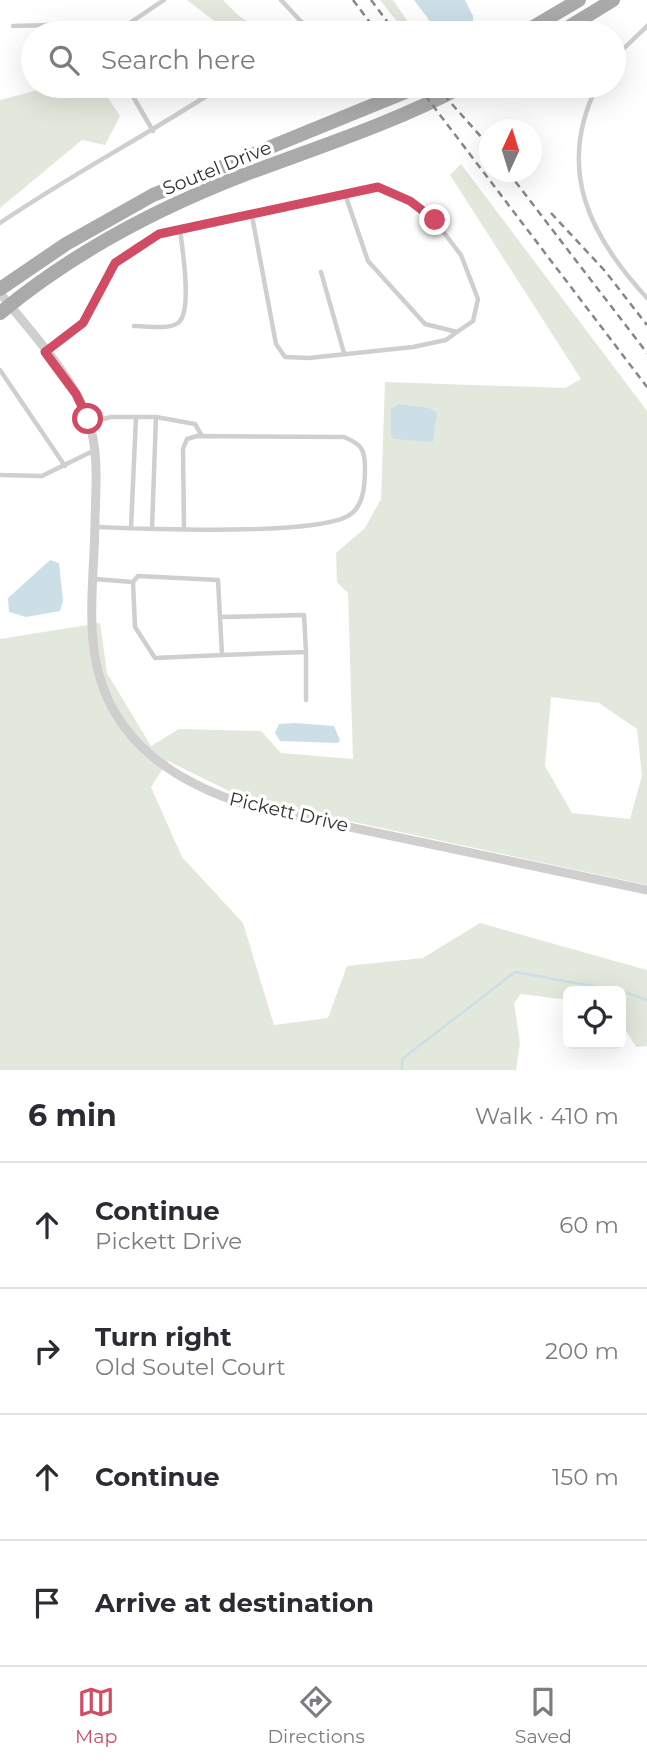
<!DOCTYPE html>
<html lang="en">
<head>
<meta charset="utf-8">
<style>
	body { margin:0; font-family:Montserrat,sans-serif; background:#f2f2f3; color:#2b2b33 }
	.controls { position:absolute; right:21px; bottom:21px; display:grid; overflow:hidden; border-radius:10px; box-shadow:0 7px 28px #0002 }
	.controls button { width:63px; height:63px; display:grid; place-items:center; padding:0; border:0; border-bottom:2px solid #e1e1e2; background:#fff; color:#2b2b33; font:35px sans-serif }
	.compass { position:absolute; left:479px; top:119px; width:63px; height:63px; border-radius:50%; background:#fff; box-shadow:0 7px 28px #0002; rotate:4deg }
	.stop { position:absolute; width:21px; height:21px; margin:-16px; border:5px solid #d24b65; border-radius:50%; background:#fff }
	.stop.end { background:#d24b65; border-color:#fff; box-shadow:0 2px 7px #0008 }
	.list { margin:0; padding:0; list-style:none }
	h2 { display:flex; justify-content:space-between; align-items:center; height:91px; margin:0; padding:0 28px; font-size:30px }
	h2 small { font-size:23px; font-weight:400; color:#7c7c81 }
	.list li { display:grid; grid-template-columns:46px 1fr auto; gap:21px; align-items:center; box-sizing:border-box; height:126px; padding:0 28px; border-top:2px solid #e1e1e2 }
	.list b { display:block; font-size:26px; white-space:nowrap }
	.list p { margin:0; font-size:23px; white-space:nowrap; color:#7c7c81 }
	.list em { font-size:23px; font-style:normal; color:#7c7c81 }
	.icon { flex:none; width:38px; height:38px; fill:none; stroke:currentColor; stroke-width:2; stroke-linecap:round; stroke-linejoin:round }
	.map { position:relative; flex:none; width:647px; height:1070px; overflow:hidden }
	.search { position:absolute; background:#fff; box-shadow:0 7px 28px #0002; left:21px; right:21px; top:21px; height:77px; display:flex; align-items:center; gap:18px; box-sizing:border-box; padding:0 24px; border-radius:38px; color:#7c7c81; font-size:26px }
	.sheet { height:595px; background:#fff }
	nav { display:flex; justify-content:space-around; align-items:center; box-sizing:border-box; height:98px; border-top:2px solid #e1e1e2; background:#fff; font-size:19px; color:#7c7c81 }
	nav a { display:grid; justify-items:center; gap:4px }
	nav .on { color:#d24b65 }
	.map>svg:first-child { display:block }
</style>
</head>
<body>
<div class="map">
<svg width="647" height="1070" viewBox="0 0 647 1070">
	<rect width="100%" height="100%" fill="#fff"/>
	<path fill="#e3e8dc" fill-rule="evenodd" d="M187 0H223L238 15 264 33H230Z
		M380 0H393L416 33H406Z
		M53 86H100L120 116 105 145 82 140 0 208V100Z
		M461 164 647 411V885L279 806 235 794 168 761 151 787 182 857 243 923 274 1025 328 1018 347 966 423 958 480 923 647 970V1046L636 1047 621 1023V991H568V1000L521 994 514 1003 520 1043 516 1070H0V639L100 623 107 673 151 746 179 729 261 731 281 753 353 759 348 593 337 582 336 553 365 528 381 499 385 382 565 388 581 379 450 175ZM551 697 599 703 637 729 642 776 630 819 572 813 545 766Z"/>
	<path fill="#ccdfe6" d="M414 0H465L473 16V23L453 33H439Z
		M399 404 429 408 437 413 433 442 394 439 391 435V409Z
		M50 560 59 563 63 601 60 611 26 617 9 612 8 598Z
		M294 723 334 726 340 740 338 743 280 741 275 733 279 724Z"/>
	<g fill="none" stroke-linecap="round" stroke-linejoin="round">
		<path stroke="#ccdfe6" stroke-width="2.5" d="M621 991 647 1000
			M402 1070V1059L515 972 620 991"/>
		<path stroke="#cfcfcf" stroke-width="4.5" d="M281 0 308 29
			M13 26 91 24 96 33
			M115 33 164 0
			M614 58 647 26
			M127 86 153 131
			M597 86C556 169 589 235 647 298
			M252 216 378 187 410 201 435 221 461 255 478 299 473 321 457 332 425 324 368 261 345 194
			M0 223C72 174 149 134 222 86
			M321 272 344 353
			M134 326C146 326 168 330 178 323 193 312 182 247 180 230
			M46 351 83 323 115 263 136 246 159 234 252 216 276 344 285 357 309 358 413 347 446 340 457 332
			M0 370 65 466
			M156 417 195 424 202 436
			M91 422 111 417H156L152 529
			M0 475 42 476 93 451
			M96 527C145 529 311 536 348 516 364 507 365 484 365 468 365 449 361 444 344 437L197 436 187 439 183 449 184 528
			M131 528 136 417
			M94 579 133 582 135 627 155 658 222 655 218 580 138 576 133 582
			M220 617 304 615 306 652
			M222 655 306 652V700"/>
		<path stroke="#cfcfcf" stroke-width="9" d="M0 293C28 329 73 376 88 419 99 450 96 486 95 519 95 565 87 617 96 662 112 743 177 783 250 806L647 890"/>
		<path stroke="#aaa" stroke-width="14" d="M523 33 579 0
			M559 33 613 0
			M0 289 66 244 153 195 420 86
			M0 313C70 255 156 209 241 176 315 148 392 124 463 86"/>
		<path stroke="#878787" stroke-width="2.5" stroke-dasharray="7 5" stroke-linecap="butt" d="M353 0 378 33
			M371 0 396 33
			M418 86 647 387
			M436 86 490 147
			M508 172 647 353
			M551 213 605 271 647 325"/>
	</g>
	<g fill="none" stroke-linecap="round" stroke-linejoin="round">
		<path stroke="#d24b65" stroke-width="9" d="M88 419 76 394 45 352 83 323 115 263 159 234 378 187 410 201 435 220"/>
	</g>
	<g text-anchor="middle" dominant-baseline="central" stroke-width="7" stroke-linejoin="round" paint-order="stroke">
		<g font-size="19" fill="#323232" stroke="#fff">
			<text transform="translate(217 168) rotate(-22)">Soutel Drive</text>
			<text transform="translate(289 812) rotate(13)">Pickett Drive</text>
		</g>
	</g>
</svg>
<div class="controls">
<button><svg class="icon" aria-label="locate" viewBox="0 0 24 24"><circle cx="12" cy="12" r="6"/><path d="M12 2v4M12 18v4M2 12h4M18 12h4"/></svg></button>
</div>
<svg class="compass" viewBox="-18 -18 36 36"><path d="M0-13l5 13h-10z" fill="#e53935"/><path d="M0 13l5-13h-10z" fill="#7c7c81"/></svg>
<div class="stop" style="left:88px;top:419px"></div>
<div class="stop end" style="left:435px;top:220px"></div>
<div class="search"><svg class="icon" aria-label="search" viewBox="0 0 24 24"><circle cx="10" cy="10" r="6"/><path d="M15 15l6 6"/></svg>Search here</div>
</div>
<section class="sheet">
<h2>6 min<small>Walk · 410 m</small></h2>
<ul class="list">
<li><svg class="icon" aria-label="ahead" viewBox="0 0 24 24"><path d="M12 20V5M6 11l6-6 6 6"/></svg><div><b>Continue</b><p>Pickett Drive</p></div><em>60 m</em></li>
<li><svg class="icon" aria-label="right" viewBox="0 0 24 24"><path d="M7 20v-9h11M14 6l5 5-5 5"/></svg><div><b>Turn right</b><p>Old Soutel Court</p></div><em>200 m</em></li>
<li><svg class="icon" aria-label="ahead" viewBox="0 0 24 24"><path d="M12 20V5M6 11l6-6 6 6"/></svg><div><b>Continue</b></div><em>150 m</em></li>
<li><svg class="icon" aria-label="arrive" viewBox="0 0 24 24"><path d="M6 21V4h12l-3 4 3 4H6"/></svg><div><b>Arrive at destination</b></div></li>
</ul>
</section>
<nav>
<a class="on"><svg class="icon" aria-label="map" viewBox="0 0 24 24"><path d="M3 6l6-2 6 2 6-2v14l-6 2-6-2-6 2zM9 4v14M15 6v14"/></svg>Map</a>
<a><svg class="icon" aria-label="directions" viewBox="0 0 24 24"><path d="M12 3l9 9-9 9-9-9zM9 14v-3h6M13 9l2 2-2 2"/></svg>Directions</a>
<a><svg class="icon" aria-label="saved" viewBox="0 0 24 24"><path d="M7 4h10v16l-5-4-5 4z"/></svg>Saved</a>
</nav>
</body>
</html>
